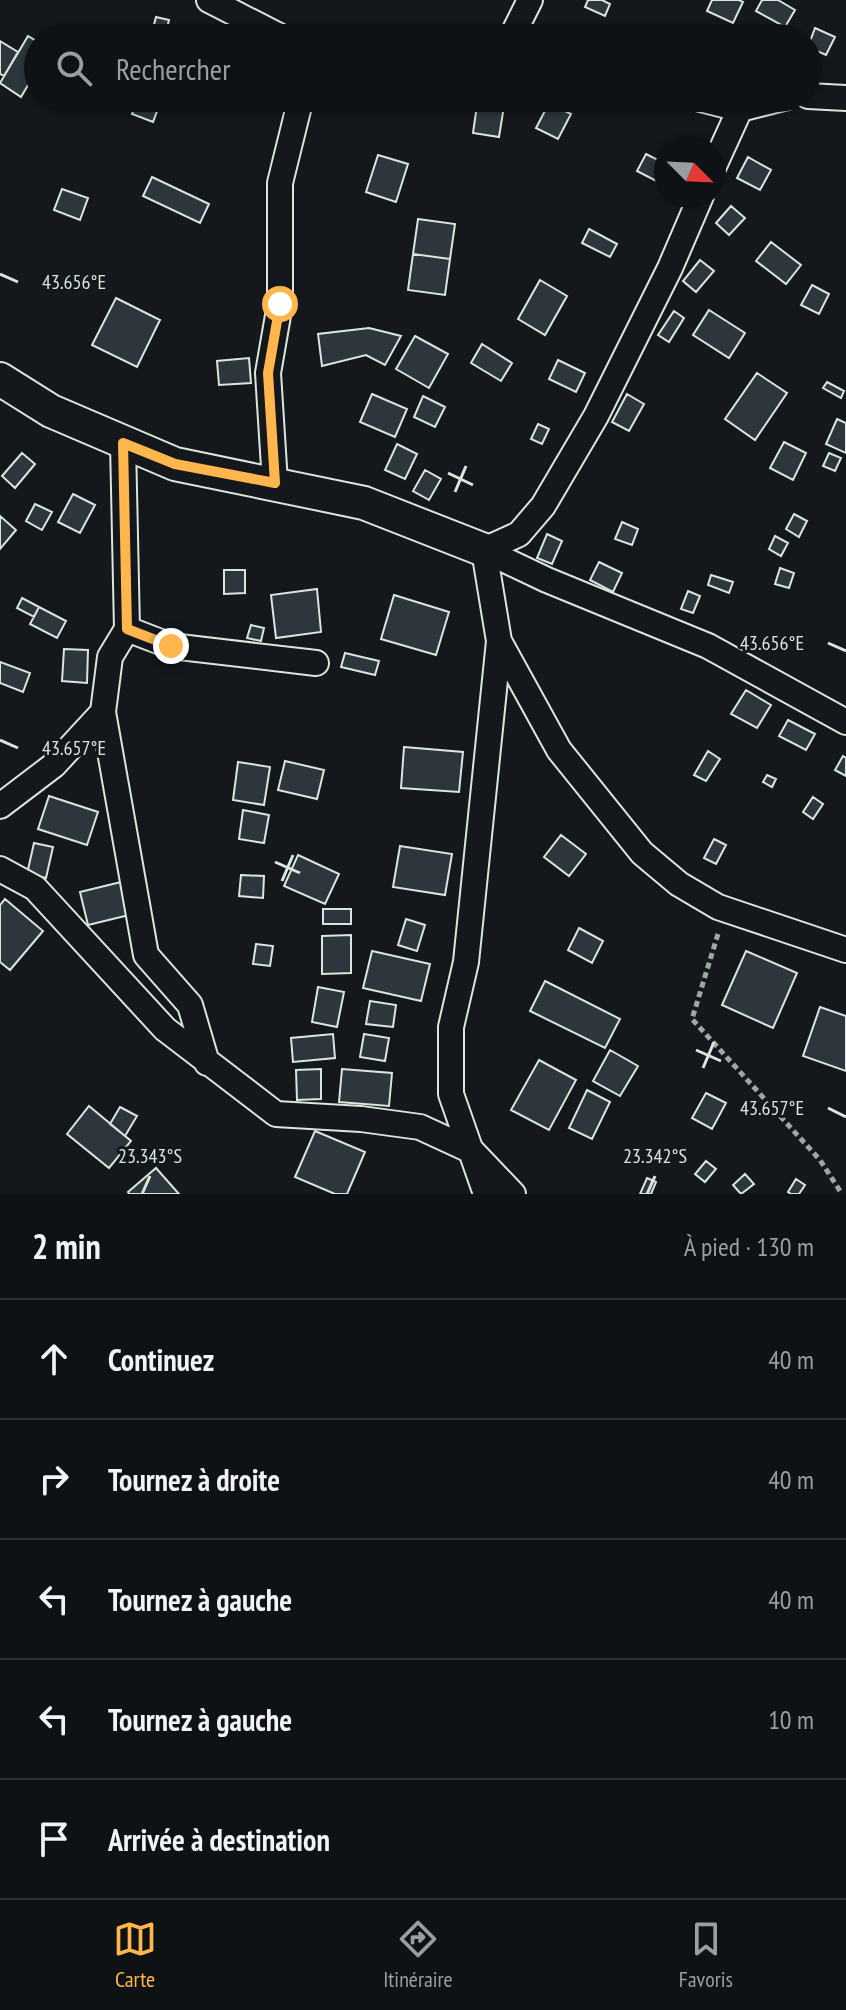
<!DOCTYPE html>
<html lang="fr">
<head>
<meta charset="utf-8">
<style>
	body { margin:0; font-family:"PT Sans Narrow",sans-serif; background:#181b1e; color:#f1f3f6 }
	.compass { position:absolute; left:654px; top:136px; width:72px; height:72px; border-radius:50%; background:#0f1215; box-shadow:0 2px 6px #0004; rotate:114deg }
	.stop { position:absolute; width:24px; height:24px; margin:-18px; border:6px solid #ffb74d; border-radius:50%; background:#fff }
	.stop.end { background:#ffb74d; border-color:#fff; box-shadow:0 2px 8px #0008 }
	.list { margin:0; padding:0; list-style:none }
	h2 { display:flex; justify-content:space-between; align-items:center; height:104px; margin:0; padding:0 32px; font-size:34px }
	h2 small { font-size:26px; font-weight:400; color:#9b9ea0 }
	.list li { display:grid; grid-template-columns:52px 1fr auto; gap:24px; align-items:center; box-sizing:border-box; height:120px; padding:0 32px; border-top:2px solid #2f3234 }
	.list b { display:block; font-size:30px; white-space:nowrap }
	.list em { font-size:26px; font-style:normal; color:#9b9ea0 }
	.icon { flex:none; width:44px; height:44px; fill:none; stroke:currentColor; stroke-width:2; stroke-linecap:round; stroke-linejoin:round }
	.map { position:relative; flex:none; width:846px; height:1194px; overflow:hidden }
	.search { position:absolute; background:#0f1215; box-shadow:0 2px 6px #0004; left:24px; right:24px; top:24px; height:88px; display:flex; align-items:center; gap:20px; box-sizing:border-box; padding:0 28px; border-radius:44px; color:#9b9ea0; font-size:30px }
	.sheet { height:704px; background:#0f1215 }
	nav { display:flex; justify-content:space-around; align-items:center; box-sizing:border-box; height:112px; border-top:2px solid #2f3234; background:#0f1215; font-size:22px; color:#9b9ea0 }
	nav a { display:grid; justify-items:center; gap:4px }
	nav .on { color:#ffb74d }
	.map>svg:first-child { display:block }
</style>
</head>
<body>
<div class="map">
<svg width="846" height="1194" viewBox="0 0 846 1194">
	<rect width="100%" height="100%" fill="#14181c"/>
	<path fill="#2c363c" stroke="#d8e6dc" stroke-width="2" d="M588 0H602L610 4 605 16 585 7Z
		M712 0H739L743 2 733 23 707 11Z
		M762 0H778L795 10 785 27 756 11Z
		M156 17 169 20 165 36 152 32Z
		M815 28 835 37 826 55 808 47Z
		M28 36 38 42V68L21 97 0 83Z
		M0 41 18 52 4 76 0 74Z
		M808 56 816 59 810 76 808 75Z
		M138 98H162L153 122 132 114Z
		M478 98 505 100 499 137 473 133Z
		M549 103 571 114 558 139 536 128Z
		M646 154 666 164V177L662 184 637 171Z
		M378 155 408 164 396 202 366 192Z
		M748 157 771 170 760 190 737 178Z
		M152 177 209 204 200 223 143 196Z
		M62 189 88 198 80 220 54 210Z
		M731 206 745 218 729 235 716 223Z
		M418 219 455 224 450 259 413 254Z
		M589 229 617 244 610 257 582 243Z
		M771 242 801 265 786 284 756 261Z
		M413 254 450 259 445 295 408 290Z
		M700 260 714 271 696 292 683 281Z
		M540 280 567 296 545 335 518 319Z
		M812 285 829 294 819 314 801 305Z
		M116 298 160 320 137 367 92 345Z
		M709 310 745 333 729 358 693 335Z
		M674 311 684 318 669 342 658 335Z
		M369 328 401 336 385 365 366 355 322 366 318 334Z
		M415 336 448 354 429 388 396 369Z
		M482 344 512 363 501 381 471 363Z
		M249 358 251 383 219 385 217 361Z
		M558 360 585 373 576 392 549 379Z
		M757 373 787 393 755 440 725 419Z
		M827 382 844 391 841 398 823 388Z
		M372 394 407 409 395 437 360 422Z
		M627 394 644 404 629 431 612 422Z
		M423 396 445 407 435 427 414 417Z
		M837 419 846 423V453L826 444Z
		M538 424 549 429 542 444 531 439Z
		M784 442 806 453 793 480 770 468Z
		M397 444 417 454 405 479 385 470Z
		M22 453 35 464 15 488 2 476Z
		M829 453 841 458 835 471 823 466Z
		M425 470 441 479 429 500 413 491Z
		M73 494 95 505 80 533 58 522Z
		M35 504 52 512 42 530 26 521Z
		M794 514 807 521 799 537 786 529Z
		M0 516 16 530 0 549Z
		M622 522 638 529 632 545 615 539Z
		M547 534 562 541 552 564 537 558Z
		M775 536 788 543 781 556 769 549Z
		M599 562 622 573 613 592 590 580Z
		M780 568 794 573 789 588 775 584Z
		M224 570H245V593L224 594Z
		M711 575 733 582 729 593 708 585Z
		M317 589 321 632 276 638 271 595Z
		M688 591 700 596 693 613 681 609Z
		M394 595 449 612 436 655 381 639Z
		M22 598 39 607 34 617 17 608Z
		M39 607 66 621 57 638 30 624Z
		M251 625 264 628 261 641 247 638Z
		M64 649 88 650 87 683 62 681Z
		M345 653 379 661 375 675 341 667Z
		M0 662 30 673 23 692 0 683Z
		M746 690 771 705 757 728 731 714Z
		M788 720 815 734 806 750 779 736Z
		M404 747 463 752 459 792 401 788Z
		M708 751 720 759 706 781 694 775Z
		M843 756 846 758V776L835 770Z
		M285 761 324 770 317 799 278 790Z
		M238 762 270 767 264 805 233 800Z
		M767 775 776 779 772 787 763 782Z
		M49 796 98 812 87 845 38 829Z
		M813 797 823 804 813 819 803 812Z
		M243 810 269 815 264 843 239 839Z
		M561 835 586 854 569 876 544 857Z
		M714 839 726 845 716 864 704 858Z
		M34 843 53 847 46 878 27 874Z
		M400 846 452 854 445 895 393 887Z
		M298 855 339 874 325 904 284 886Z
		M241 875 264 876 263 898 239 896Z
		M121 882 129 915 88 925 80 892Z
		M5 899 43 931 10 970 0 962V905Z
		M323 909H351V924H323Z
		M406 919 425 925 417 951 398 945Z
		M579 928 603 941 592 963 568 950Z
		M351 935V973L322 974V936Z
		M256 944 273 946 270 966 253 964Z
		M372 951 430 964 421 1001 363 988Z
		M746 951 797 973 773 1028 722 1005Z
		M545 981 620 1019 605 1048 530 1011Z
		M318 987 344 992 337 1027 312 1022Z
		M370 1001 396 1005 393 1027 366 1024Z
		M820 1007 846 1016V1071L803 1056Z
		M333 1034 335 1058 293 1062 291 1038Z
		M364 1034 389 1038 385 1061 360 1057Z
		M610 1050 638 1066 620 1096 593 1081Z
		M539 1060 576 1080 549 1130 511 1110Z
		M321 1069V1099L297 1100 296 1070Z
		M342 1069 392 1073 389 1106 339 1102Z
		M587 1090 610 1102 592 1139 569 1128Z
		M706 1093 726 1103 712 1129 692 1118Z
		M89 1106 131 1141 109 1168 67 1134Z
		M120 1107 137 1116 125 1136 110 1124Z
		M315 1131 365 1152 347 1194H335L295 1177Z
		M706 1161 716 1169 705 1182 695 1174Z
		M156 1168 179 1194H129L128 1192Z
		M745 1174 754 1184 741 1194 733 1185Z
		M647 1178 656 1182 651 1194H640Z
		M796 1179 805 1185 799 1194H791L788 1192Z"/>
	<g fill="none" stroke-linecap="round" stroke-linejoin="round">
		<defs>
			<path id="minor" d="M209 0 283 38
				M511 38 530 0
				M808 96 846 98
				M696 98 740 109
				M714 166 740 109 784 98
				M123 443 127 629 110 657 103 712 146 955 190 1005 207 1063
				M275 483 268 373 280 304V183L301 98
				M484 550 499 641 466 962 451 1027V1094L486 1194
				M484 550 519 534 543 506 596 416 670 268 701 196
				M484 550 547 580 708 646 846 722
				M127 629 171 646 316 663
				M499 641 559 750 642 853 679 884 718 907 846 950
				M0 806 54 765 103 712
				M0 869 35 888 165 1029 276 1114 361 1119 420 1127 472 1151 513 1194"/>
			<path id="tertiary" d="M0 379 51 411 175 464 364 503 484 550"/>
		</defs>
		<use href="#minor" stroke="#d8e6dc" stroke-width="28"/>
		<use href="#tertiary" stroke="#d8e6dc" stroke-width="36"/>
		<path stroke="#9da8a2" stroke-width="5" stroke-dasharray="6 4" stroke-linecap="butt" d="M718 934 692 1019 820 1160 842 1194"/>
		<use href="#minor" stroke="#14181c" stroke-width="24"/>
		<use href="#tertiary" stroke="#14181c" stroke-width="32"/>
	</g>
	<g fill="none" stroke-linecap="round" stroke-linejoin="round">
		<path stroke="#ffb74d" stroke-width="10" d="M171 646 127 629 123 443 175 464 275 483 268 373 280 304"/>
	</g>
	<path fill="none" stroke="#d8e6dc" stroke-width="3" d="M0 274 18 282M448 473 473 485M455 492 466 466M828 643 846 651M0 740 18 748M275 862 300 873M282 881 293 855M696 1050 721 1061M703 1068 714 1042M828 1108 846 1117M142 1194 150 1176M647 1194 655 1176"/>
	<g font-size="20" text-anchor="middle" fill="#d8e6dc" stroke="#14181c" stroke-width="6" stroke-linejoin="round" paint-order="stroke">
		<text x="74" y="289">43.656°E</text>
		<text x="772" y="650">43.656°E</text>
		<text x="74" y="755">43.657°E</text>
		<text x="772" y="1115">43.657°E</text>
		<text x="150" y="1163">23.343°S</text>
		<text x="655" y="1163">23.342°S</text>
	</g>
</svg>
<svg class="compass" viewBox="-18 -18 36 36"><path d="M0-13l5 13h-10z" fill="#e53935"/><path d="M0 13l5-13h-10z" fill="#9b9ea0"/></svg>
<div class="stop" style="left:280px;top:304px"></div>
<div class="stop end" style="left:171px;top:646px"></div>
<div class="search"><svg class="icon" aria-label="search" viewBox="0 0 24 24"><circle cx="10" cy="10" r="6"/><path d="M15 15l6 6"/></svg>Rechercher</div>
</div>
<section class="sheet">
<h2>2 min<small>À pied · 130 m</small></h2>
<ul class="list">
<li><svg class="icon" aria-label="ahead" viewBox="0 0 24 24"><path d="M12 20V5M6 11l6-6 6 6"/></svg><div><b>Continuez</b></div><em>40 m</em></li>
<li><svg class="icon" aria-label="right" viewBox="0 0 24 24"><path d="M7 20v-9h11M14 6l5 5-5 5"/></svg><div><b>Tournez à droite</b></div><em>40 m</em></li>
<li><svg class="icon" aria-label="left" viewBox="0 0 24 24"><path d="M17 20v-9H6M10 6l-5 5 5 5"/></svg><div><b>Tournez à gauche</b></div><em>40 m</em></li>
<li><svg class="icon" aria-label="left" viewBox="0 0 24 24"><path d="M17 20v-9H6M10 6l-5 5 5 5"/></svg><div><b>Tournez à gauche</b></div><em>10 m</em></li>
<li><svg class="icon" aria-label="arrive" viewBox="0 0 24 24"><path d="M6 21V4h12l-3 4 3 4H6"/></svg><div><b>Arrivée à destination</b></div></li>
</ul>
</section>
<nav>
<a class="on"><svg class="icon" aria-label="map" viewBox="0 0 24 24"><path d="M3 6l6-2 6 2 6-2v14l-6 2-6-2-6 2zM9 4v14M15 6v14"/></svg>Carte</a>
<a><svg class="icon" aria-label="directions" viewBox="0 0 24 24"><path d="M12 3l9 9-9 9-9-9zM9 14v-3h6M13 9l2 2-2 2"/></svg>Itinéraire</a>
<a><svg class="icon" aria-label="saved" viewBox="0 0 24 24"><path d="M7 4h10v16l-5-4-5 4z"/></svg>Favoris</a>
</nav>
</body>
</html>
